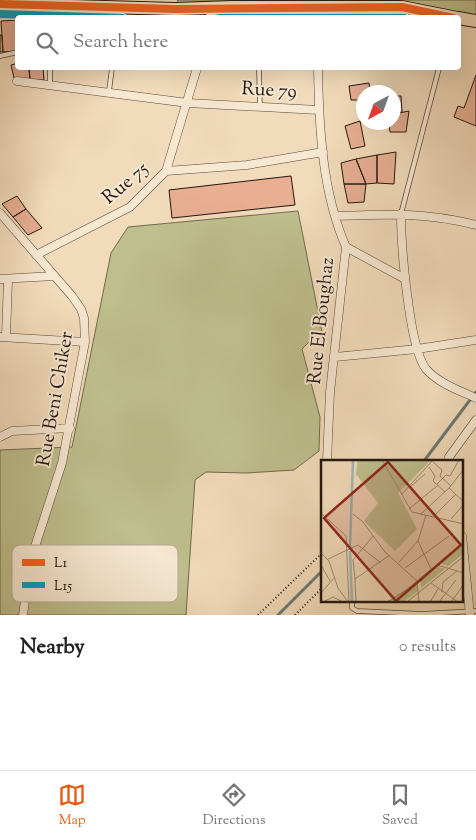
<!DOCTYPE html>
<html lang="en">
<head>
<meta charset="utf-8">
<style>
	body { margin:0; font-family:"Sorts Mill Goudy",serif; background:#f6f6f6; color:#202124 }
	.compass { position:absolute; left:356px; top:85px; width:45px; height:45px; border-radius:50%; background:#fff; box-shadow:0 5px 20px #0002; rotate:221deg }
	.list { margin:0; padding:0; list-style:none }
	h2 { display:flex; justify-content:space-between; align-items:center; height:65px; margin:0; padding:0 20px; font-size:21px }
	h2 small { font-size:16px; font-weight:400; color:#757577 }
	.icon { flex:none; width:28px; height:28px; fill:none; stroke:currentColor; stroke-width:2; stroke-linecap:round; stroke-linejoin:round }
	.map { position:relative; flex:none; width:476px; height:615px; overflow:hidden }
	.search { position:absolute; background:#fff; box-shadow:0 5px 20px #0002; left:15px; right:15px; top:15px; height:55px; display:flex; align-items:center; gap:12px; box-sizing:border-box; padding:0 18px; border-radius:5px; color:#757577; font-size:19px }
	.sheet { height:155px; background:#fff }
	nav { display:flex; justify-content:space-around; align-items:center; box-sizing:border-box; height:70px; border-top:1px solid #e0e0e0; background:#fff; font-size:14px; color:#757577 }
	nav a { display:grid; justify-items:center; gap:2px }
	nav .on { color:#ea580c }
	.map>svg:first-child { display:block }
</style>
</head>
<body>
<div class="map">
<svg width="476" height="615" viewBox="0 0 476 615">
	<rect width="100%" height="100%" fill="#f2dbba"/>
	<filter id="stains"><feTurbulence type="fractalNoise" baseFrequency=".004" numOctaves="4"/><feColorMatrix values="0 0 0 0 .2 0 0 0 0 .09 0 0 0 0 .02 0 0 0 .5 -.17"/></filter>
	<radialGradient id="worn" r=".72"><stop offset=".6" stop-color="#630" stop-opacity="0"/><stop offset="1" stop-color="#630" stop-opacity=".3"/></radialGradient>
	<path fill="#bebf8d" stroke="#706a4e" d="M177 0H301L293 7 179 3Z
		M327 0H476V21L419 11 325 7Z
		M298 211 323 337 313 338 302 349 320 417 319 451 294 470 246 473 206 472 195 480 186 615H0V450L72 447 111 253 128 227Z"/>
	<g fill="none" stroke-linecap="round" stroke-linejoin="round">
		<path stroke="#6c7874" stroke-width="3" d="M424 461 476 392
			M278 615 322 571"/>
	</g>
	<path fill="#e8af93" stroke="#23160f" d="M18 20 16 51 3 52 1 21Z
		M0 35H2L3 52H0Z
		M18 63V68H29L30 80 14 78 11 65Z
		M29 68H43L44 80H30Z
		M476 75V126L454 117 458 106 464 108Z
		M369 83 370 92H364V100H351L349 86Z
		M394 96H401L402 112 394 114Z
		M409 111 406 132H390L389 122H394V114Z
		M360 121 365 146 351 149 345 126Z
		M396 152 394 184 377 183V155Z
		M377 155V183L366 184 356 159Z
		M356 159 366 184H344L341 163Z
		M291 176 295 205 172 218 169 190Z
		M344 184H366L364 202 348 203Z
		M17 196 26 209 13 217 2 204Z
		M26 209 42 228 28 235 13 217Z"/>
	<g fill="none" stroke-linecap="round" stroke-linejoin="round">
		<defs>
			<path id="service" d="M0 56 18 52
				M50 68V84
				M259 68 260 108
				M109 91 112 68
				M401 214 439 68
				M352 602V608L357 611 422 614 476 611"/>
			<path id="minor" d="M210 18 212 8
				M318 68C319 127 322 192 346 247L330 392 327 461
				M17 81 188 103 318 110
				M166 171 247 165 323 152
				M0 213 72 296 81 309 84 318 85 342 62 463 31 559 23 615
				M401 214C401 244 409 348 426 369 438 383 460 391 476 398
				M336 216C387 214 426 212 476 225
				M346 247 405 279
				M36 255 130 207 166 171 197 68
				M0 279 54 276
				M0 337 85 342
				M6 337 8 279
				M335 357 417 349 476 340
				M0 437 12 431 70 428
				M450 461 449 457 476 420
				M462 536 470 615"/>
			<path id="primary" d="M0 4 175 9 233 7H402L457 18
				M458 18 476 21"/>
		</defs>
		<use href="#service" stroke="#57473a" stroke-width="5.5"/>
		<use href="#minor" stroke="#57473a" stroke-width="9"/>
		<use href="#primary" stroke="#23160f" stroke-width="14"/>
		<path stroke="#23160f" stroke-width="2" stroke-dasharray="1 2.5" stroke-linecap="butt" d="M258 615 322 553
			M295 615 322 588"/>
		<use href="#service" stroke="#f7e8d2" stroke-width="4"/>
		<use href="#minor" stroke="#f7e8d2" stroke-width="8"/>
		<use href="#primary" stroke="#f2dbba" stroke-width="12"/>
		<defs>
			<path id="bus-1" d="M0 4 175 9 402 7 454 18"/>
			<path id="bus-2" d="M0 14 122 18
				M219 18H404"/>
		</defs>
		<use href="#bus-1" stroke="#f7e8d2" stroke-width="11"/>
		<use href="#bus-2" stroke="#f7e8d2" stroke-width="11"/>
		<use href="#bus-1" stroke="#f26522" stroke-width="8"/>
		<use href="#bus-2" stroke="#02a2c4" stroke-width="8"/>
	</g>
	<g text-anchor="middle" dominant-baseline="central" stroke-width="4" stroke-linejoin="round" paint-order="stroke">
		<g font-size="19" fill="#23160f" stroke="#f7e8d2">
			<text transform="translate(269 91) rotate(3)">Rue 79</text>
			<text transform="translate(126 184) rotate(-40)">Rue 75</text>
			<text transform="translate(322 321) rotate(-84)">Rue El Boughaz</text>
			<text transform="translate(56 399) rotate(-80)">Rue Beni Chiker</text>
		</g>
	</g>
	<g transform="translate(321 460)">
		<rect width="142" height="142" fill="#f2dbba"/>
		<path d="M37 0H110L77 33 96 69 74 91 43 61 57 43 35 14ZM142 83V94L127 106 118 103ZM115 106 124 109 100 128 99 118ZM95 122 97 131 89 137 82 142H66Z" fill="#bebf8d"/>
		<path fill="none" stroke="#9db9b7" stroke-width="2.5" d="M29 87 32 0M29 91 31 142"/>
		<path fill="none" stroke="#9f8c76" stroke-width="1" d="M61 0 91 52 143 64M112 2 121 10 119 16 130 26M108 7 114 16 112 21 124 32M116 24 125 15 129 16 138 0M88 28 104 14M128 28 143 42M80 35 112 0M88 49 117 25M0 53 25 76 28 142M32 54 42 62 64 92 96 121 98 142M100 54 128 28 143 9M105 55 97 81 110 109M113 56 135 34M130 59 143 44M0 93 8 101 17 128 27 142M7 99 37 85 60 103M78 102 97 81M0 105 9 121M116 105 143 113M84 108 128 76M34 119 32 100 52 76M110 123 137 142M121 132 122 122 136 111M0 133 13 118M2 142 12 137 22 142M35 142 34 119 69 95M66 142 84 131 143 82M86 142 143 96M109 142 117 129M118 142 135 120M130 142 143 124"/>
		<path fill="#8f2418" fill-opacity="0.15" stroke="#8f2418" stroke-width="2.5" d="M67 2 140 85 75 141 3 58Z"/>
		<rect width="142" height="142" fill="none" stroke="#23160f" stroke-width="2.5"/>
	</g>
	<rect x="12" y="545" width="166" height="57" rx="8" fill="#f7e8d2" stroke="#b7a998" stroke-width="1"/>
	<rect x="22" y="559" width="23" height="7" fill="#f26522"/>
	<rect x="22" y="582" width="23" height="6" fill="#02a2c4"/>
	<g font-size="14" fill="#23160f">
		<text x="54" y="567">L1</text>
		<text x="54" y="590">L15</text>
	</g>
	<rect width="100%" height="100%" filter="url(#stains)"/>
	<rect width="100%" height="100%" fill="url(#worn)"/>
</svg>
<svg class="compass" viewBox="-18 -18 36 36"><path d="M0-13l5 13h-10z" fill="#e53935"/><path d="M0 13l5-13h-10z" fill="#757577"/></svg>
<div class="search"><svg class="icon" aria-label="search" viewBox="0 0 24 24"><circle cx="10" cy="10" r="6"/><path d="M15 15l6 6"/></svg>Search here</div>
</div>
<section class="sheet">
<h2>Nearby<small>0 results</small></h2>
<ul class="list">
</ul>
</section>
<nav>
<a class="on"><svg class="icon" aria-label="map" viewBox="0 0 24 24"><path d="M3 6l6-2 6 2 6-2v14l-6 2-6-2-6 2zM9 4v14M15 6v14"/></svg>Map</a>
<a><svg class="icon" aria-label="directions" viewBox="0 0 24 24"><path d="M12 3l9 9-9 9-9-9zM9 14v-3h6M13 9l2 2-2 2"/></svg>Directions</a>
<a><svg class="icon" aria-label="saved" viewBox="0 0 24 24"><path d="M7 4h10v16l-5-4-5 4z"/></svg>Saved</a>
</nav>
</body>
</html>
